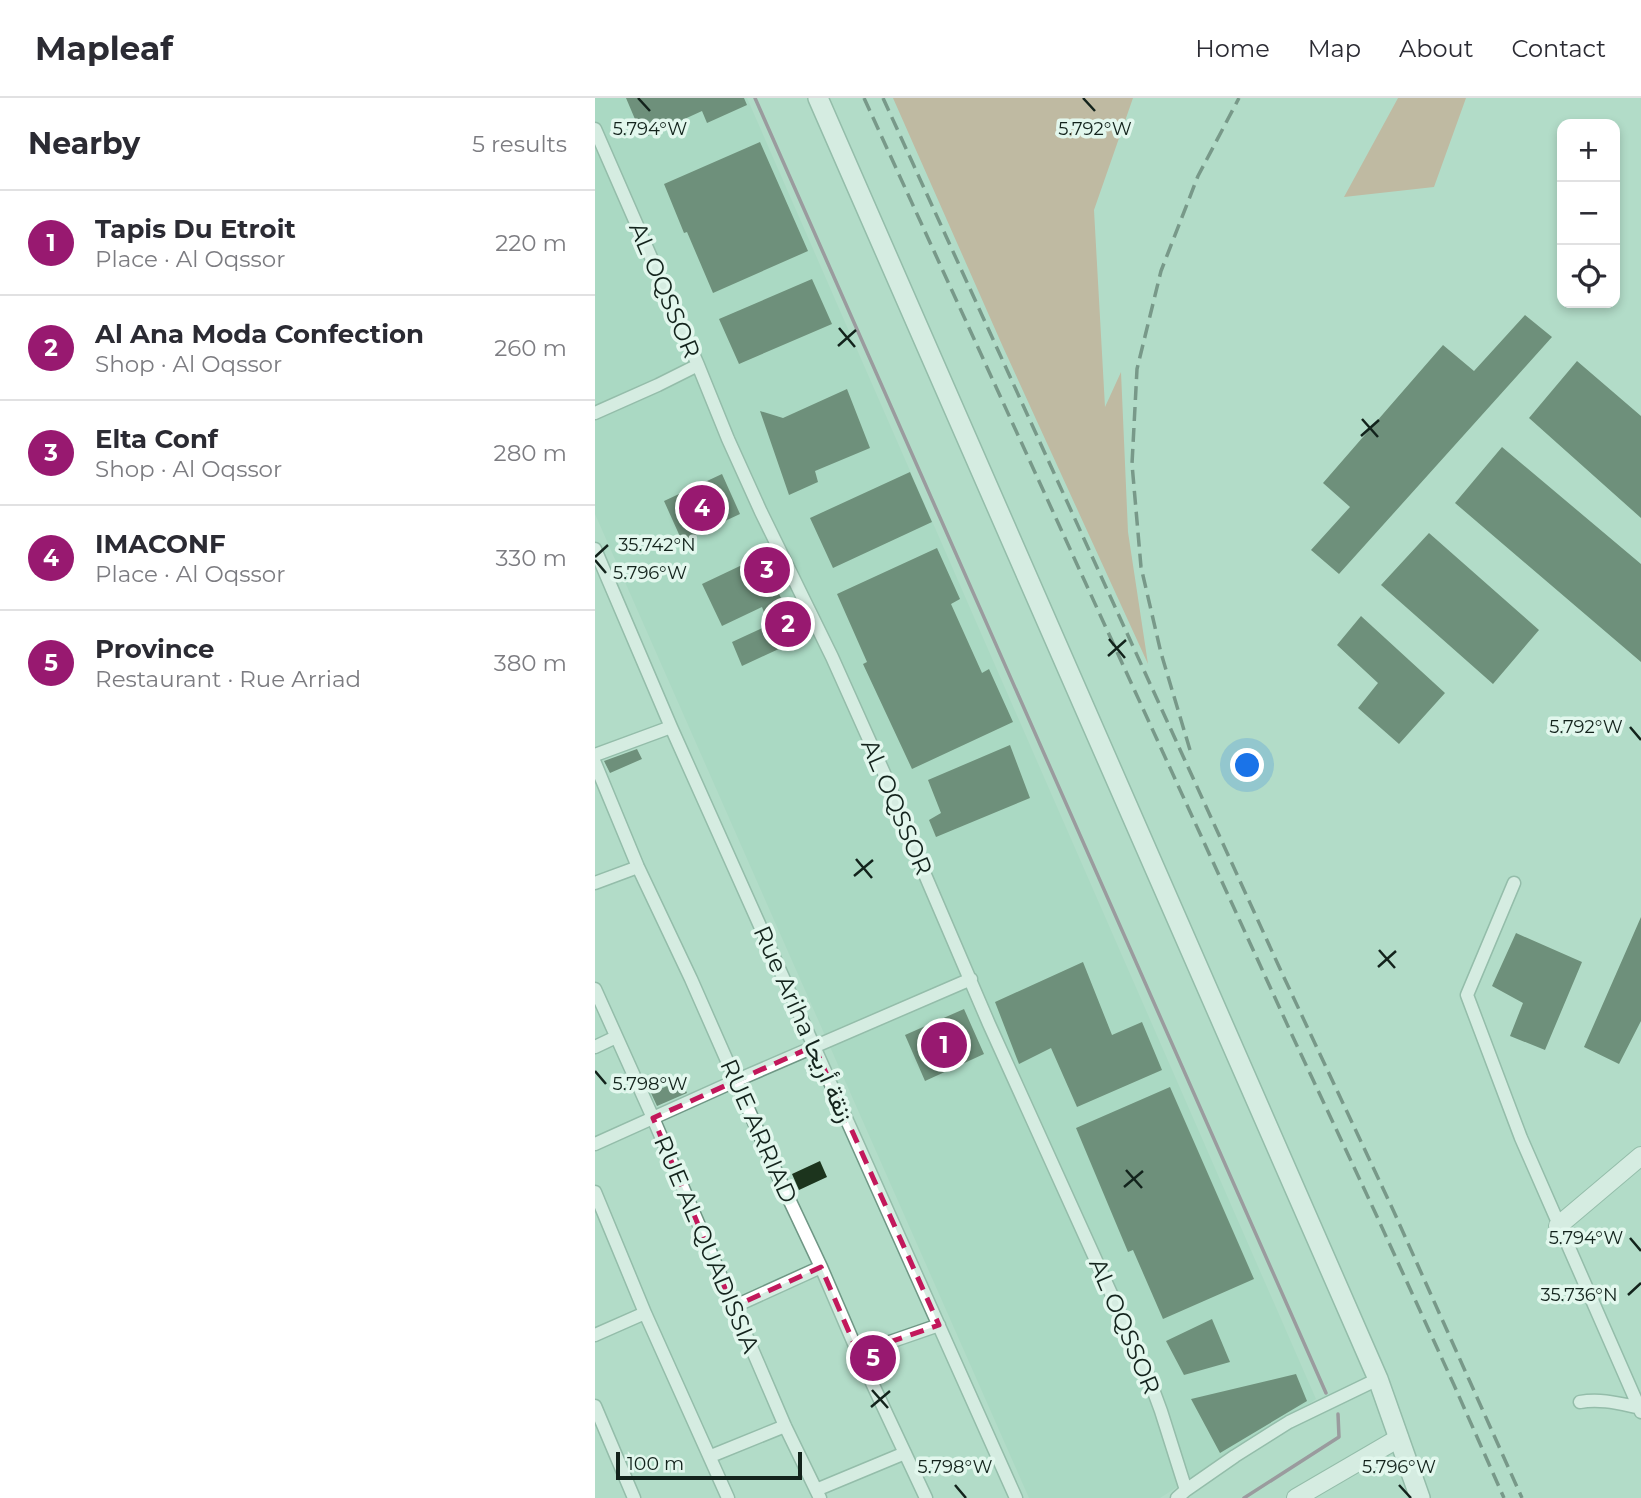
<!DOCTYPE html>
<html lang="en">
<head>
<meta charset="utf-8">
<style>
	body { margin:0; font-family:Montserrat,Vazirmatn,sans-serif; background:#f7f7f7; color:#2b2b33 }
	.controls { position:absolute; right:21px; top:21px; display:grid; overflow:hidden; border-radius:14px; box-shadow:0 4px 10px #0003 }
	.controls button { width:63px; height:63px; display:grid; place-items:center; padding:0; border:0; border-bottom:2px solid #e1e1e2; background:#fff; color:#2b2b33; font:35px sans-serif }
	.scale { position:absolute; left:21px; bottom:18px; width:186px; box-sizing:border-box; padding-left:7px; border:4px solid #13231c; border-top:0; font-size:19px; line-height:24px; white-space:nowrap; color:#13231c; -webkit-text-stroke:5px #e2f7ed; paint-order:stroke }
	.you { position:absolute; left:653px; top:668px; width:24px; height:24px; margin:-18px; border:5px solid #fff; border-radius:50%; background:#1a73e8; box-shadow:0 0 0 10px #1a73e833 }
	.badge { display:grid; place-items:center; width:46px; height:46px; border-radius:50%; background:#981970; color:#fff; font-size:23px; font-weight:700 }
	.pin { position:absolute; translate:-50% -50%; border:4px solid #fff; box-shadow:0 2px 7px #0006 }
	.list { margin:0; padding:0; list-style:none }
	h2 { display:flex; justify-content:space-between; align-items:center; height:91px; margin:0; padding:0 28px; font-size:30px }
	h2 small { font-size:23px; font-weight:400; color:#7c7c81 }
	.list li { display:grid; grid-template-columns:46px 1fr auto; gap:21px; align-items:center; box-sizing:border-box; height:105px; padding:0 28px; border-top:2px solid #e1e1e2 }
	.list b { display:block; font-size:26px; white-space:nowrap }
	.list p { margin:0; font-size:23px; white-space:nowrap; color:#7c7c81 }
	.list em { font-size:23px; font-style:normal; color:#7c7c81 }
	.icon { flex:none; width:38px; height:38px; fill:none; stroke:currentColor; stroke-width:2; stroke-linecap:round; stroke-linejoin:round }
	.map { position:relative; flex:none; width:1046px; height:1400px; overflow:hidden }
	header { display:flex; align-items:center; gap:42px; box-sizing:border-box; height:98px; padding:0 35px; background:#fff; border-bottom:2px solid #e1e1e2 }
	header strong { font-size:33px }
	nav { display:flex; gap:38px; margin-inline-start:auto; font-size:24px }
	main { display:flex }
	aside { flex:1; background:#fff }
	.map>svg:first-child { display:block }
</style>
</head>
<body>
<header>
<strong>Mapleaf</strong>
<nav><a>Home</a><a>Map</a><a>About</a><a>Contact</a></nav>
</header>
<main>
<aside>
<h2>Nearby<small>5 results</small></h2>
<ul class="list">
<li><span class="badge">1</span><div><b>Tapis Du Etroit</b><p>Place · Al Oqssor</p></div><em>220 m</em></li>
<li><span class="badge">2</span><div><b>Al Ana Moda Confection</b><p>Shop · Al Oqssor</p></div><em>260 m</em></li>
<li><span class="badge">3</span><div><b>Elta Conf</b><p>Shop · Al Oqssor</p></div><em>280 m</em></li>
<li><span class="badge">4</span><div><b>IMACONF</b><p>Place · Al Oqssor</p></div><em>330 m</em></li>
<li><span class="badge">5</span><div><b>Province</b><p>Restaurant · Rue Arriad</p></div><em>380 m</em></li>
</ul>
</aside>
<div class="map">
<svg width="1046" height="1400" viewBox="0 0 1046 1400">
	<rect width="100%" height="100%" fill="#b2dcc8"/>
	<path fill="#a1d4bc" d="M0 0H152L721 1301 565 1400H434L0 416Z"/>
	<path fill="#cf9074" d="M298 0H538L499 112 510 309 526 274 533 434 553 566 408 249Z
		M803 0H871L839 89 749 99Z"/>
	<g fill="none" stroke-linecap="round" stroke-linejoin="round">
		<path stroke="#7d4d6a" stroke-width="3.5" d="M160 0 731 1295
			M649 1400 744 1339 743 1316"/>
	</g>
	<path fill="#1c341d" d="M31 0H149L152 7 112 25 107 13 48 40Z
		M165 44 213 153 118 195 92 134 89 135 69 86Z
		M217 181 237 226 144 266 124 221Z
		M930 217 957 239 744 476 716 452 755 409 728 385 848 247 879 273Z
		M982 263 1046 318V420L934 320Z
		M252 291 275 350 220 373 223 384 194 397 165 313 188 320Z
		M907 349 1046 466V564L860 405Z
		M315 374 337 424 238 470 215 420Z
		M127 376 145 416 87 443 69 403Z
		M834 435 944 532 898 586 786 487Z
		M342 450 365 501 356 506 387 575 394 571 418 624 317 671 268 566 272 564 242 496Z
		M166 458 186 500 183 501 201 543 147 568 137 544 174 527 167 509 127 528 107 486Z
		M766 518 850 595 804 646 763 610 783 585 742 547Z
		M415 647 435 700 341 739 334 722 346 715 333 682Z
		M42 651 47 661 15 675 9 663Z
		M1046 819V923L1024 966 989 949Z
		M921 835 987 864 950 952 915 938 928 905 897 888Z
		M488 864 517 937 547 924 567 972 482 1009 456 950 424 966 400 904Z
		M369 911 389 956 330 983 310 937Z
		M86 982 92 995 62 1008 56 995Z
		M575 989 659 1181 568 1221 538 1152 533 1154 481 1030Z
		M225 1063 232 1079 204 1092 197 1076Z
		M617 1221 635 1264 589 1277 571 1243Z
		M701 1276 712 1303 625 1355 596 1301Z"/>
	<g fill="none" stroke-linecap="round" stroke-linejoin="round">
		<defs>
			<path id="street" d="M0 31 103 267 133 341 166 414 237 559 293 684 322 758 394 926 552 1275 566 1313 591 1392
				M0 315 63 287 103 267
				M0 451 76 629 421 1400
				M0 657 76 629
				M0 665 43 769 96 881 177 1065 226 1169 263 1255 331 1400
				M0 785 43 769
				M919 785 872 897 926 1040 1046 1314
				M0 891 58 1020 190 1328 225 1400
				M0 949 21 939
				M0 1046 140 983 376 881
				M0 1094 50 1215 133 1400
				M138 1209 226 1169
				M0 1237 50 1215
				M263 1255 344 1227
				M985 1304C1006 1300 1026 1306 1046 1310
				M0 1308 39 1400
				M116 1358 190 1328
				M221 1392 310 1355
				M582 1400 591 1392 640 1358 694 1324 783 1281"/>
			<path id="secondary" d="M963 1128 1046 1058
				M701 1400 804 1340"/>
			<path id="primary" d="M223 0 783 1281 825 1400"/>
		</defs>
		<use href="#street" stroke="#6f9785" stroke-width="15"/>
		<use href="#secondary" stroke="#6f9785" stroke-width="20"/>
		<use href="#primary" stroke="#6f9785" stroke-width="22"/>
		<use href="#street" stroke="#fff" stroke-width="12"/>
		<use href="#secondary" stroke="#fff" stroke-width="18"/>
		<use href="#primary" stroke="#fff" stroke-width="19"/>
		<path stroke="#32473d" stroke-width="3.5" stroke-dasharray="14 7" stroke-linecap="butt" d="M269 0 697 937 779 1112 859 1287 909 1400
			M288 0 686 873 799 1114 927 1400
			M595 652 566 555 546 469 537 366 542 271 566 173 603 78 644 0"/>
	</g>
	<path d="M0 0H1046V1400H0ZM219 948 344 1227 263 1255 226 1169 138 1209 58 1020Z" fill="#b2dcc8" fill-opacity=".55" fill-rule="evenodd"/>
	<path fill="none" stroke="#c2185b" stroke-width="5" stroke-dasharray="14 9" stroke-linejoin="round" d="M219 948 344 1227 263 1255 226 1169 138 1209 58 1020Z"/>
	<path fill="none" stroke="#13231c" stroke-width="2.5" d="M43 0 55 13M488 0 500 13M244 230 260 249M243 248 261 232M767 321 783 339M766 338 784 322M0 459 13 447M0 462 11 475M514 541 530 560M513 558 531 542M1035 629 1046 642M261 761 277 780M259 778 278 762M784 852 800 870M783 869 801 853M0 973 11 986M531 1072 547 1090M529 1089 548 1073M1035 1140 1046 1153M1033 1197 1046 1185M277 1292 293 1310M276 1309 295 1293M360 1387 371 1400M804 1387 816 1400"/>
	<g text-anchor="middle" dominant-baseline="central" stroke-width="7" stroke-linejoin="round" paint-order="stroke">
		<g font-size="24" fill="#13231c" stroke="#e2f7ed">
			<text transform="translate(70 192) rotate(67)">AL OQSSOR</text>
			<text transform="translate(302 709) rotate(67)">AL OQSSOR</text>
			<text transform="translate(209 926) rotate(66)">Rue Ariha زنقة أريحا</text>
			<text transform="translate(164 1033) rotate(66)">RUE ARRIAD</text>
			<text transform="translate(112 1146) rotate(67)">RUE AL QUADISSIA</text>
			<text transform="translate(530 1228) rotate(67)">AL OQSSOR</text>
		</g>
	</g>
	<g font-size="18" text-anchor="middle" fill="#13231c" stroke="#e2f7ed" stroke-width="7" stroke-linejoin="round" paint-order="stroke">
		<text x="500" y="37">5.792°W</text>
		<text x="55" y="37">5.794°W</text>
		<text x="62" y="453">35.742°N</text>
		<text x="55" y="481">5.796°W</text>
		<text x="991" y="635">5.792°W</text>
		<text x="55" y="992">5.798°W</text>
		<text x="991" y="1146">5.794°W</text>
		<text x="984" y="1203">35.736°N</text>
		<text x="360" y="1375">5.798°W</text>
		<text x="804" y="1375">5.796°W</text>
	</g>
</svg>
<div class="controls">
<button>+</button>
<button>−</button>
<button><svg class="icon" aria-label="locate" viewBox="0 0 24 24"><circle cx="12" cy="12" r="6"/><path d="M12 2v4M12 18v4M2 12h4M18 12h4"/></svg></button>
</div>
<div class="scale">100 m</div>
<div class="you"></div>
<div class="pin badge" style="left:349px;top:947px">1</div>
<div class="pin badge" style="left:193px;top:526px">2</div>
<div class="pin badge" style="left:172px;top:472px">3</div>
<div class="pin badge" style="left:107px;top:410px">4</div>
<div class="pin badge" style="left:278px;top:1260px">5</div>
</div>
</main>
</body>
</html>
